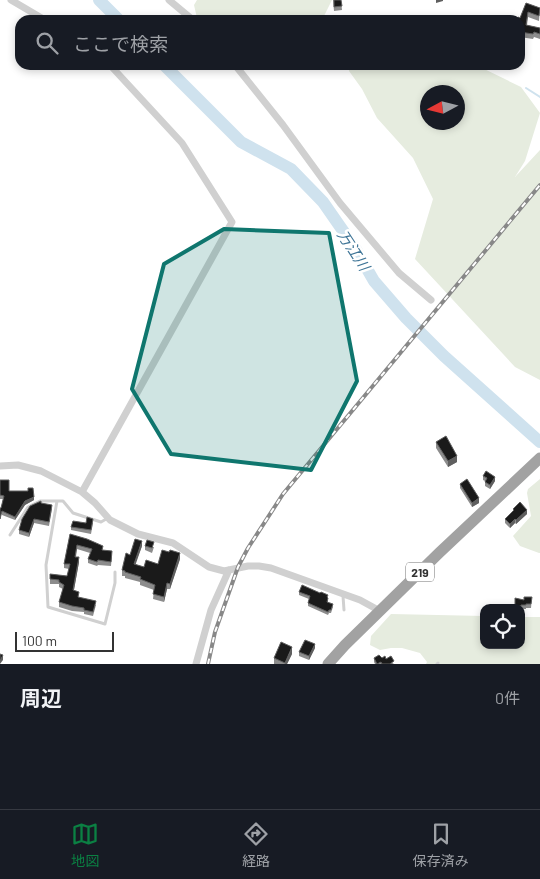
<!DOCTYPE html>
<html lang="ja">
<head>
<meta charset="utf-8">
<style>
	body { margin:0; font-family:Barlow,"Noto Sans JP",sans-serif; background:#242831; color:#f1f3f6 }
	.controls { position:absolute; right:15px; bottom:15px; display:grid; overflow:hidden; border-radius:10px; box-shadow:0 2px 8px #0003 }
	.controls button { width:45px; height:45px; display:grid; place-items:center; padding:0; border:0; border-bottom:1px solid #363941; background:#171b24; color:#f1f3f6; font:25px sans-serif }
	.compass { position:absolute; left:420px; top:85px; width:45px; height:45px; border-radius:50%; background:#171b24; box-shadow:0 2px 8px #0003; rotate:263deg }
	.scale { position:absolute; left:15px; bottom:12px; width:99px; box-sizing:border-box; padding-left:5px; border:2px solid #333; border-top:0; font-size:14px; line-height:18px; white-space:nowrap; color:#333; -webkit-text-stroke:4px #fff; paint-order:stroke }
	.list { margin:0; padding:0; list-style:none }
	h2 { display:flex; justify-content:space-between; align-items:center; height:65px; margin:0; padding:0 20px; font-size:21px }
	h2 small { font-size:16px; font-weight:400; color:#9ea1a6 }
	.icon { flex:none; width:28px; height:28px; fill:none; stroke:currentColor; stroke-width:2; stroke-linecap:round; stroke-linejoin:round }
	.map { position:relative; flex:none; width:540px; height:664px; overflow:hidden }
	.search { position:absolute; background:#171b24; box-shadow:0 2px 8px #0003; left:15px; right:15px; top:15px; height:55px; display:flex; align-items:center; gap:12px; box-sizing:border-box; padding:0 18px; border-radius:15px; color:#9ea1a6; font-size:19px }
	.sheet { height:145px; background:#171b24 }
	nav { display:flex; justify-content:space-around; align-items:center; box-sizing:border-box; height:70px; border-top:1px solid #363941; background:#171b24; font-size:14px; color:#9ea1a6 }
	nav a { display:grid; justify-items:center; gap:2px }
	nav .on { color:#0b8043 }
	.map>svg:first-child { display:block }
</style>
</head>
<body>
<div class="map">
<svg width="540" height="664" viewBox="0 0 540 664">
	<rect width="100%" height="100%" fill="#fff"/>
	<path fill="#e6ecdf" fill-rule="evenodd" d="M197 0H332L322 20H199L197 18 194 5Z
		M349 65H476L521 87 540 113 525 161 515 177 540 150V380L515 367 415 259 433 199 413 158 377 118 362 89 349 71ZM458 92V122H428V92Z
		M540 479V553H539L520 546 513 536 531 516 527 493 528 489Z
		M391 614 484 616V645H521V617H540V664H426L427 662 420 653 402 648H391L380 650 370 645 371 636Z"/>
	<g fill="none" stroke-linecap="round" stroke-linejoin="round">
		<path stroke="#cfe2ee" stroke-width="2" d="M526 88 540 97"/>
		<path stroke="#cfe2ee" stroke-width="12" d="M99 0 119 20
			M164 65 241 142 291 169 323 202 355 248 374 281 406 318 444 356 540 442"/>
		<path stroke="#d0d0d0" stroke-width="3" d="M57 501 46 565 48 607 105 624 115 583V572
			M10 535 28 507 40 501H63L73 513 101 522 108 518
			M343 596 344 610
			M437 664 438 663"/>
		<path stroke="#d0d0d0" stroke-width="7" d="M11 0 45 20
			M169 0 193 20
			M235 65 283 125 340 203 399 273 431 300
			M0 466 18 465 41 471 82 492 95 503 110 520 138 534 173 543 209 567 224 571 248 566H259L271 568 360 600 380 611
			M82 492 232 222 182 143 110 65
			M196 664 211 610 229 570"/>
		<path stroke="#a2a2a2" stroke-width="11" d="M328 664 345 645 439 553 540 458"/>
		<defs>
			<path id="rail" d="M208 664 215 632 238 567 248 548 283 494 540 185"/>
		</defs>
		<use href="#rail" stroke="#888" stroke-width="4"/>
		<use href="#rail" stroke="#fff" stroke-width="2" stroke-dasharray="5.5" stroke-linecap="butt"/>
	</g>
	<path fill="#8c8c8c" d="M333 0H341L342 10 334 11Z
		M526 3 540 8 539 21 528 17 527 25 540 28V39L534 37 533 39 520 37V18Z
		M436 442 457 462 448 467 436 448Z
		M483 476 495 481 490 489 485 486V481L483 480Z
		M0 480 9 491 34 500 25 505 15 520 2 515 1 508 3 499H0Z
		M460 484 479 503 472 507 460 488Z
		M41 503 52 509 49 526 34 523 29 537 19 534V530Z
		M513 509 527 514 516 524 515 523 510 528 505 523V519L513 511Z
		M86 523H93L91 534 71 530V527Z
		M70 534 103 550 112 555 111 566 98 565 97 566 88 563V559L90 553 77 549 76 557 79 562 74 590 78 597 96 605 93 616 84 614V612L72 611 59 607V602L63 589 59 587V584H50V574L67 576 69 569 64 568V564Z
		M142 546 135 564 144 567 158 564 180 559 170 589H167L164 602 153 599 154 590 140 585V582L125 578V576H122V570L130 555Z
		M145 546 154 547 152 553 145 550Z
		M299 592 328 598V602L333 607 331 613H329L328 615 308 606V603L309 599 299 595Z
		M532 597 531 608H526V609H521V610V608H515V598L524 600Z
		M315 648 309 660 299 656V652Z
		M292 654 287 664H274V658Z
		M374 658 386 659 394 664H375L374 662Z"/>
	<path fill="#5f5f5f" d="M436 0H443V1L436 3Z
		M457 456V462L448 467V461Z
		M495 477V481L490 489V485Z
		M34 497V500L25 505 15 520V517L25 501Z
		M479 498V503L472 507V503Z
		M527 510V514L516 524V520Z
		M34 519V523L29 537V533Z
		M515 519V523L510 528V524Z
		M142 541V546L134 569V564Z
		M180 553V559L170 589V584Z
		M79 557V562L73 595V590Z
		M167 583V589L164 602V597Z
		M315 644V648L309 660V656Z
		M292 647V654L287 664H285Z
		M3 655V660L0 664V661Z"/>
	<path fill="#1a1a1a" stroke="#5f5f5f" d="M334 0H341L342 6 334 7Z
		M526 3 540 8 539 16 528 12 526 25 540 28V34L534 32 533 34 520 32V20H517L518 17 520 18Z
		M446 436 457 456 448 461 436 442Z
		M486 471 495 477 490 485 485 482 487 478 483 476Z
		M467 479 479 498 472 503 460 484Z
		M0 480H9V491H28V488H33L34 497 25 501 15 517 2 511 0 519V508H1L4 496 0 495Z
		M41 501V503L52 505 49 522 34 519 29 533 19 530 22 519 30 506Z
		M520 502 527 510 516 520 515 519 510 524 505 519 514 510 513 509Z
		M87 517 93 519 91 530 71 527 73 521 86 523Z
		M70 534 87 539 103 546 102 550 112 551 111 562 98 560 97 562 88 559 92 549 77 545 75 557H79L73 590 79 592 78 597 96 601 93 612 84 610V608L72 606 59 602 64 585 59 582V580L50 579V574L67 576 70 564H64Z
		M135 539 142 541 134 564 144 567 146 560 158 564 162 550 169 552 170 550 180 553 170 584 167 583 164 597 153 594 155 585 140 579 141 577 125 572V571L122 570 126 553 130 555Z
		M147 540 154 542 152 548 145 546Z
		M302 585 320 593 321 592 328 595 327 597 328 598 327 602 333 604 331 610H329L328 612 308 603 310 596 299 592Z
		M524 597H532L531 604H526V605H521V606H515V598L524 600Z
		M305 640 315 644 309 656 299 652Z
		M281 642 292 647 285 663 274 658Z
		M0 654 3 655 0 661Z
		M379 655 382 658 385 656 386 659 391 656 394 661 390 664H382L381 662 377 664 374 658Z"/>
	<path fill="#0f766e" fill-opacity="0.2" stroke="#0f766e" stroke-width="4" stroke-linejoin="round" d="M224 229 329 233 357 381 311 470 171 454 132 389 164 264Z"/>
	<g text-anchor="middle" dominant-baseline="central" stroke-width="5" stroke-linejoin="round" paint-order="stroke">
		<rect fill="#fff" stroke="#707070" stroke-width="1" x="406" y="562.5" width="28" height="19" rx="4"/>
		<g font-size="12" font-weight="bold" fill="#333">
			<text x="420" y="572">219</text>
		</g>
		<g font-size="15" font-style="italic" fill="#3f7597" stroke="#fff">
			<text transform="translate(354 250) rotate(57)">万江川</text>
		</g>
	</g>
</svg>
<div class="controls">
<button><svg class="icon" aria-label="locate" viewBox="0 0 24 24"><circle cx="12" cy="12" r="6"/><path d="M12 2v4M12 18v4M2 12h4M18 12h4"/></svg></button>
</div>
<svg class="compass" viewBox="-18 -18 36 36"><path d="M0-13l5 13h-10z" fill="#e53935"/><path d="M0 13l5-13h-10z" fill="#9ea1a6"/></svg>
<div class="scale">100 m</div>
<div class="search"><svg class="icon" aria-label="search" viewBox="0 0 24 24"><circle cx="10" cy="10" r="6"/><path d="M15 15l6 6"/></svg>ここで検索</div>
</div>
<section class="sheet">
<h2>周辺<small>0件</small></h2>
<ul class="list">
</ul>
</section>
<nav>
<a class="on"><svg class="icon" aria-label="map" viewBox="0 0 24 24"><path d="M3 6l6-2 6 2 6-2v14l-6 2-6-2-6 2zM9 4v14M15 6v14"/></svg>地図</a>
<a><svg class="icon" aria-label="directions" viewBox="0 0 24 24"><path d="M12 3l9 9-9 9-9-9zM9 14v-3h6M13 9l2 2-2 2"/></svg>経路</a>
<a><svg class="icon" aria-label="saved" viewBox="0 0 24 24"><path d="M7 4h10v16l-5-4-5 4z"/></svg>保存済み</a>
</nav>
</body>
</html>
